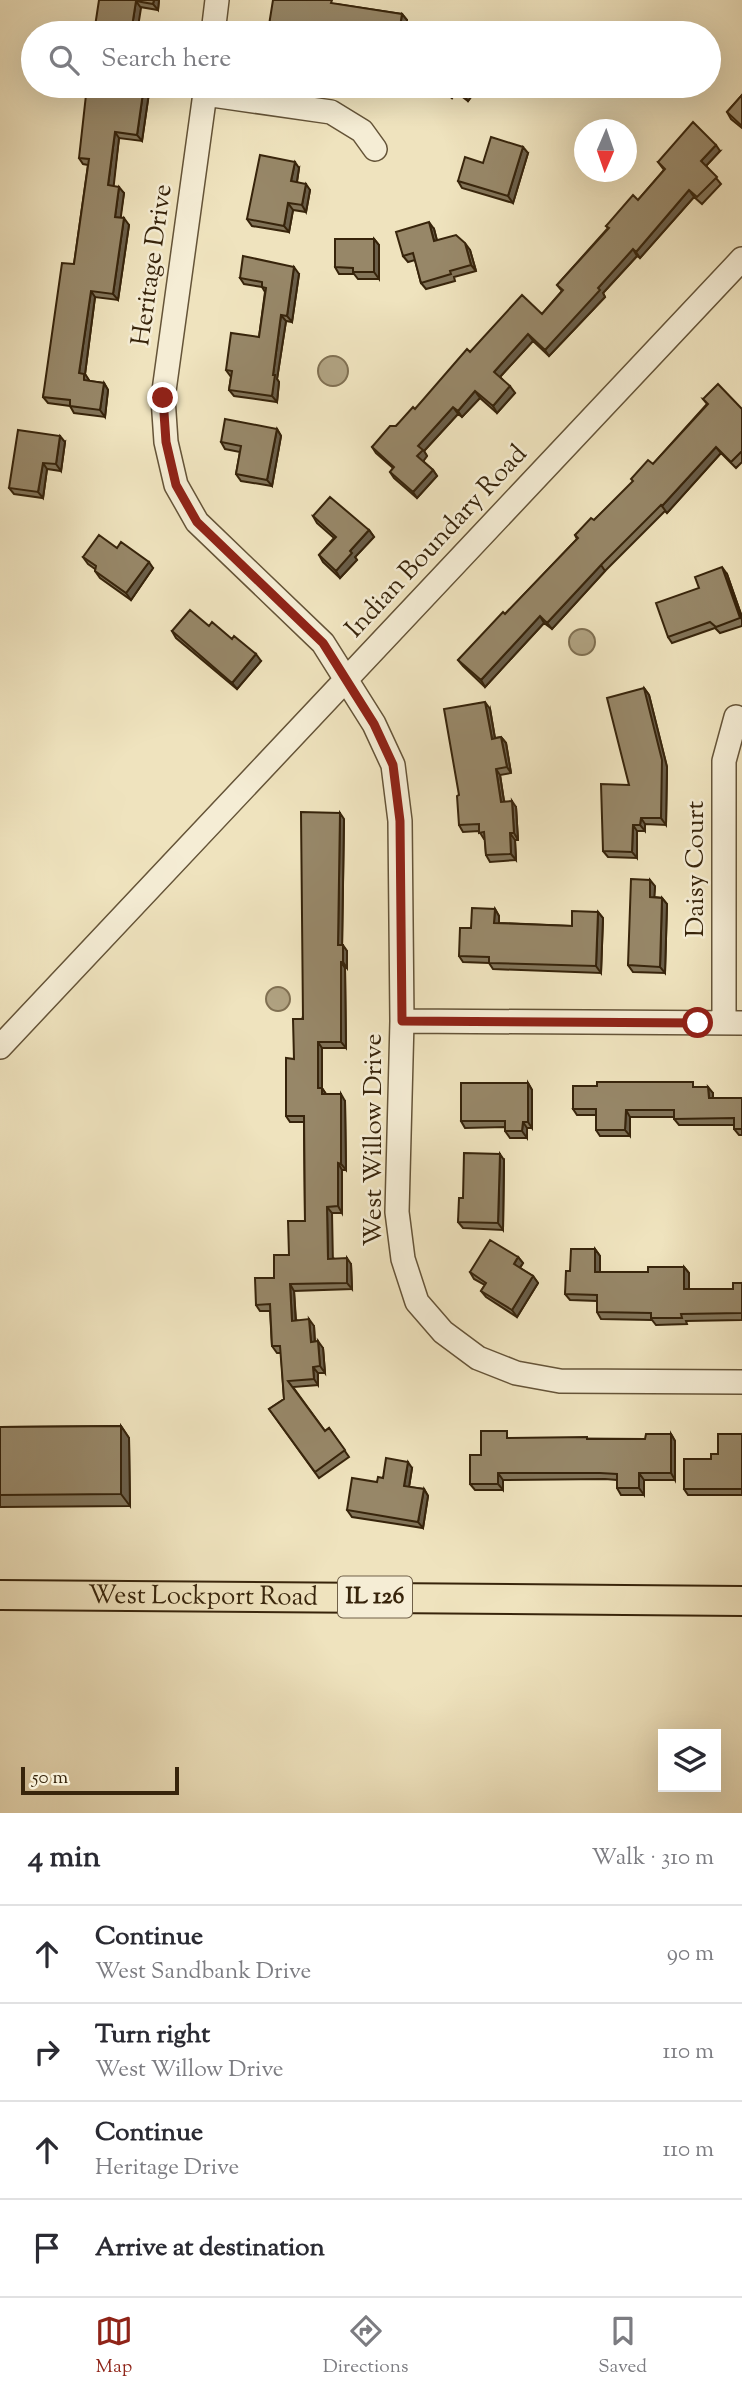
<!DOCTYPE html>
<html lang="en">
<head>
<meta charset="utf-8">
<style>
	body { margin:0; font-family:"Sorts Mill Goudy",serif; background:#f2f2f3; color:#2b2b33 }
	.controls { position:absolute; right:21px; bottom:21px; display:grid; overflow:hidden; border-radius:0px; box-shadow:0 7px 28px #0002 }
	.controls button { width:63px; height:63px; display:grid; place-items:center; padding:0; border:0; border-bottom:2px solid #e1e1e2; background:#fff; color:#2b2b33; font:35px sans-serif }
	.compass { position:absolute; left:574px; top:119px; width:63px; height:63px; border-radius:50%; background:#fff; box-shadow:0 7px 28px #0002; rotate:182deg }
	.scale { position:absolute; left:21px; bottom:18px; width:158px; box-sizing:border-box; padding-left:7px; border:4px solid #37240b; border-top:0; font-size:19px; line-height:24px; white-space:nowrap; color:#37240b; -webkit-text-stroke:5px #f5edd5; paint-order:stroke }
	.stop { position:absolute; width:21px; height:21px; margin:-16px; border:5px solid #8f2418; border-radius:50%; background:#fff }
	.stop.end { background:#8f2418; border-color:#fff; box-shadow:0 2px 7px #0008 }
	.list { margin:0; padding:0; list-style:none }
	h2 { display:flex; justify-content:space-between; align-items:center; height:91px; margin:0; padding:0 28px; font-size:30px }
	h2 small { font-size:23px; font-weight:400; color:#7c7c81 }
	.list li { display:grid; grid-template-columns:46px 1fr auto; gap:21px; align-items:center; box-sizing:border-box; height:98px; padding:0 28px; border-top:2px solid #e1e1e2 }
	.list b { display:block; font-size:26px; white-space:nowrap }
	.list p { margin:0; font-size:23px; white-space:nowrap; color:#7c7c81 }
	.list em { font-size:23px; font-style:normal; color:#7c7c81 }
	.icon { flex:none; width:38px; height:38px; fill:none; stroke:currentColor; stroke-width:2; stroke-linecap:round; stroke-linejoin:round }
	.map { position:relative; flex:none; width:742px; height:1813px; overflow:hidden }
	.search { position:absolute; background:#fff; box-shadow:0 7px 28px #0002; left:21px; right:21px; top:21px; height:77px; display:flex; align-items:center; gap:18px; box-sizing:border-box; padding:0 24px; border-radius:38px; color:#7c7c81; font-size:26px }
	.sheet { height:483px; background:#fff }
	nav { display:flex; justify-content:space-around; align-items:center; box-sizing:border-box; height:98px; border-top:2px solid #e1e1e2; background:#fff; font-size:19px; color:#7c7c81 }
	nav a { display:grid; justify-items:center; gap:4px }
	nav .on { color:#8f2418 }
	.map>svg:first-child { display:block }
</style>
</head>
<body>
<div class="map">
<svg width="742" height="1813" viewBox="0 0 742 1813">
	<rect width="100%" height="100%" fill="#efe3be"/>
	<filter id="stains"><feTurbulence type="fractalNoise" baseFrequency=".00286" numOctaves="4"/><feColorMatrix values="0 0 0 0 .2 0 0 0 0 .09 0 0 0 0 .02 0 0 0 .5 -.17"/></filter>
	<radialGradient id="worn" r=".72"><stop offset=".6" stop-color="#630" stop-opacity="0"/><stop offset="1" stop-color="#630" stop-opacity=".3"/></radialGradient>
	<path fill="#b0a281" stroke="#807052" stroke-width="2" d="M318 371a15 15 0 1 1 30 0a15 15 0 1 1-30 0Z
		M569 642a13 13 0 1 1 26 0a13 13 0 1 1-26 0Z
		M266 999a12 12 0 1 1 24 0a12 12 0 1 1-24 0Z"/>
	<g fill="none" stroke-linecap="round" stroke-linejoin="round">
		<defs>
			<path id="minor" d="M213 33 217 0
				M206 86 163 398 166 442 176 485 197 522 323 643 374 724 393 765 400 821 402 1021 397 1212 403 1259 417 1302 443 1332 478 1358 516 1373 560 1381 742 1382
				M205 94 331 112 362 131 375 149
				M402 1021 742 1023
				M724 1023V761L736 717
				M0 1047 742 259"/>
			<g id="major">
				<path id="s1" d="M0 1595 742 1601"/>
			</g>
		</defs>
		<use href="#minor" stroke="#655438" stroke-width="26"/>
		<use href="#major" stroke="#37240b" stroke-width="32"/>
		<use href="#minor" stroke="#f5edd5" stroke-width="23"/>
		<use href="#major" stroke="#efe3be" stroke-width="28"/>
	</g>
	<path fill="#827459" stroke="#37240b" stroke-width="2" d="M99 0H159L158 10Z
		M336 4 402 14 407 20 405 33H283L273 32 269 25Z
		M150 86 142 141 119 138 113 186 124 193 120 218 129 225 118 300 95 297 85 374 89 381 104 383 108 390 105 417 74 413 70 406 48 403 43 397 74 264 88 165 83 164 79 158Z
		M434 86H479L468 101 456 92 452 98Z
		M742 95V128L731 119 727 112Z
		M720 151 706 166 721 184 702 204 694 197 640 258 637 256 603 293 605 297 549 356 533 341 500 377 515 393 497 413 480 398 462 417 458 414 424 451 427 456 423 461 433 470 437 476 417 498 394 478 390 472 393 468 376 453 372 447 415 409 470 352 542 314 562 291 557 285 608 228 606 226 638 200 664 170 658 162Z
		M528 153 513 203 462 188 458 181 483 163Z
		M299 168 297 182 310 190 306 212 293 210 289 232 252 226 247 219Z
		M434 229 437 241 470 250 476 271 454 277 455 281 426 289 421 283 415 260 408 262 403 256Z
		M374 239 379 245V279H358L354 274H339L335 267Z
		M299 274 292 322 286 321 277 379 279 382 277 402 234 396 229 390 231 377 226 370 259 337 265 292 262 287 244 284 240 278Z
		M703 399 742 409V462L736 468 721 453 667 513 665 511 605 571 552 629 544 623 485 687 463 666 458 660 505 614 577 539 575 535 594 520 653 464 707 404Z
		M277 429 281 436 272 486 241 481 236 474 240 452 225 449 221 442Z
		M65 442 61 471 47 469 43 498 14 494 9 488Z
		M313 516 369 530 374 537 355 557 357 560 340 578 323 562 319 555 334 538 317 523Z
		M117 548 153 568 131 600 100 578 95 571V569L88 564 83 557Z
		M727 574 742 617V626L720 633 715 628 672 643 668 637 699 588Z
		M209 626 261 661 237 689 176 638 172 631Z
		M644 688 649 695 667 767 666 825 645 824V831H637V858L608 857 603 851 629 785Z
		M490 709 495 738 501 737 506 743 511 773 500 775 504 801 516 807 518 840H515L516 860 490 862 486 855 485 839H484L479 831 463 832 459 825V795Z
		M344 819 342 945 347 951V968H345L346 1048H322V1088L326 1094 345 1101 346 1170H342V1213H332V1258L351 1264 352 1289 294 1291 296 1320 314 1326 315 1342 323 1348 325 1373H318V1385L293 1387 325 1431 329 1428 349 1457 319 1478 269 1409 284 1399 281 1353H277L272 1346 270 1311H260L256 1305 289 1255 305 1221 304 1122H290L286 1116 294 1059Z
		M655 886 654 897 662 898 667 904 665 973 633 972 628 965Z
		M495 909 499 916V923L572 926 598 912 603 918 601 973 493 969 489 963 463 962 459 956 471 928Z
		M528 1083 532 1090V1128H527V1138H510L505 1131V1127L465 1128 461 1121Z
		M696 1087 713 1093V1098H742V1135H739L734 1129V1125H679L674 1119V1117H630V1136H600L596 1130V1115H577L573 1109Z
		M504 1160 503 1230 463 1228 458 1222 463 1198Z
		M595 1249 600 1256V1272H648L684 1267 689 1273V1289H733L742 1283V1320L686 1321 687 1324 656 1325 652 1320 601 1319 597 1312V1301L570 1300 565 1294 570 1271Z
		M518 1257 523 1263 520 1268 533 1276 538 1283 517 1317 486 1297 481 1291 485 1285 474 1279 470 1272Z
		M121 1426 129 1438 130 1506 0 1507V1427Z
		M671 1434 675 1441V1480H644V1495H621L617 1488V1480L605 1479 503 1480V1490H475L470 1484 481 1455 512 1438 645 1439Z
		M742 1434V1495H688L684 1489 711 1459Z
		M412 1468 409 1487 424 1489 428 1496 423 1528 352 1517 347 1510 377 1482 383 1478Z"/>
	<path fill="#6a5e49" stroke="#37240b" stroke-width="2" d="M154 0H159L158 10 153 4Z
		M136 1 141 8 137 33H131Z
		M402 14 407 20 405 33H399Z
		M144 86H150L142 141 137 135Z
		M451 86 456 92 452 98 447 91Z
		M470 86H479L468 101 464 95Z
		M115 132 119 138 113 192 108 185Z
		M716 145 720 151 705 167 701 161Z
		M523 147 528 153 513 203 508 196Z
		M295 162 299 168 296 187 291 181Z
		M306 184 310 190 306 212 302 205Z
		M119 187 124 193 120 223 115 217Z
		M689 190 694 197 640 258 636 252Z
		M288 203 293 210 289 232 284 226Z
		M124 218 129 225 118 300 113 294Z
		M429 222 434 229 439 248 434 241Z
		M374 239 379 245V279L374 272Z
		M465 243 470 250 476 271 471 265Z
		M633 249 637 256 603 293 605 297 549 356 545 350 598 288Z
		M294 267 299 274 292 322 287 316Z
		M91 291 95 297 85 374 89 380 88 387 79 373Z
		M281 315 286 321 277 379 279 382 277 402 272 396 273 375Z
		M528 334 533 341 498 379 494 372Z
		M104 383 108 390 105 417 100 410Z
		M510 386 515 393 497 413 493 406Z
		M475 391 480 398 462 417 458 411Z
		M453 407 458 414 424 451 427 456 422 463 417 456 418 446Z
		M277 429 281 436 272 486 267 480Z
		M60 436 65 442 61 471 56 464Z
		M716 447 721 453 667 513 662 506Z
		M43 463 47 469 43 498 38 492Z
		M433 470 437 476 417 498 413 492Z
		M369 530 374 537 355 557 357 560 340 578 336 571 350 551Z
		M149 562 153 568 131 600 126 593Z
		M601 565 605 571 552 629 547 623Z
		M722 567 727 574 742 617V620Z
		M540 616 544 623 485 687 481 680Z
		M256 654 261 661 237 689 232 683Z
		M644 688 649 695 667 767 666 825 661 818Z
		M485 702 490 709 496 745 492 739Z
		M501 737 506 743 511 773 507 767Z
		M496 769 500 775 505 808 501 802Z
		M512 801 516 807 518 840 514 833Z
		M340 813 344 819 342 952 338 945Z
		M641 818 645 824V831L640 825Z
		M633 825 637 831V858L632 852Z
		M510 833 515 840 516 860 511 854Z
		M650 880 655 886 654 904 650 897Z
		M662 898 667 904 665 973 660 967Z
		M495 909 499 916V930L494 923Z
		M598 912 603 918 601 973 596 966Z
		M343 945 347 951V968L343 962Z
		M341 962 345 968 346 1048 341 1042Z
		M318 1042 322 1048V1088L326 1094 327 1101 318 1088Z
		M528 1083 532 1090V1128L528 1122Z
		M708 1087 713 1093V1104L709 1098Z
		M341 1094 345 1101 346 1170 341 1164Z
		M626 1110 630 1117V1136L625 1130Z
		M523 1122 527 1128V1138L522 1131Z
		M500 1154 504 1160 503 1230 498 1223Z
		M338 1163 342 1170V1213L338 1206Z
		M327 1207 332 1213 333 1265 328 1259Z
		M595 1249 600 1256V1278L595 1272Z
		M518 1257 523 1263 518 1270 514 1264Z
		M347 1258 351 1264 352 1289 347 1283Z
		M684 1267 689 1273V1296L684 1289Z
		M533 1276 538 1283 517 1317 512 1310Z
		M290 1284 294 1291 296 1327 292 1321Z
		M309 1319 314 1326 315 1348 311 1342Z
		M318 1341 323 1348 325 1373 320 1366Z
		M313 1367 318 1373V1385L314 1379Z
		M121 1426 129 1438 130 1506 121 1494Z
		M671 1434 675 1441V1480L671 1473Z
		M408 1462 412 1468 408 1493 404 1486Z
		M498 1473 503 1480V1490L498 1484Z
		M639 1473 644 1480V1495L639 1488Z
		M424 1489 428 1496 423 1528 418 1522Z"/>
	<path fill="#978768" stroke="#37240b" stroke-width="2" d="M99 0H154L153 4 136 1 131 33H94Z
		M273 0H332L331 3 402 14 399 33H295L296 30 269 25Z
		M87 86H144L137 135 115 132 108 185 119 187 115 217 124 218 113 294 91 291 79 373 84 374V380L104 383 100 410 70 406V400L43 397 62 263 74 264 89 159 79 158Z
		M439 86H451L447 91Z
		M451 86H470L464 95Z
		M742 95V126L727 112Z
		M693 122 716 145 701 161 717 177 697 197 689 190 636 252 633 249 598 288 600 290 545 350 528 334 494 372 510 386 493 406 475 391 458 411 453 407 418 446 423 450 417 456 433 470 413 492 390 472 394 467 372 447 390 426H396L413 407 415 409 467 349 470 352 522 295 542 314 563 290 557 285 609 228 606 226 633 195 638 200 665 169 658 162Z
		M491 137 523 147 508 196 458 181 465 157 483 163Z
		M260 155 295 162 291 181 306 184 302 205 288 203 284 226 247 219Z
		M429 222 434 241 456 235 465 243 471 265 450 271 451 274 421 283 413 253 403 256 396 232Z
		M335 239H374V272H353V268L335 267Z
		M243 256 294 267 287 316 281 315 273 375H275L272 396 229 390 232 371 226 370 231 333 259 337 266 288 262 287V282L240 278Z
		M718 384 742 409V451L731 462 716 447 662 506 661 505 601 565 547 623 540 616 481 680 458 660 503 612 505 614 578 538 575 535 591 518 594 520 633 481 631 479 648 460 653 464 708 404 703 399Z
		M225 419 277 429 267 480 236 474 241 446 221 442Z
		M18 430 60 436 56 464 43 463 38 492 9 488Z
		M330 497 369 530 350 551 352 553 336 571 319 555 336 537 313 516Z
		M99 535 117 548 121 542 149 562 126 593 95 571 96 566 83 557Z
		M722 567 740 618 716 627 710 622 668 637 656 603 699 588 695 577Z
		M190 610 209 626 212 622 232 639 234 636 256 654 232 683 172 631Z
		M644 688 662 760 661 818H641L640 825H633L632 852 603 851 601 784 629 785 607 698Z
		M485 702 492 739 501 737 507 767 496 769 501 802 512 801 514 833H510L511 854 486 855 484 832 479 833V824L459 825 457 796 459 795 444 709Z
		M301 812 340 813 338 945H343V962H341V1042H318V1088H322V1094H341V1164L338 1163V1206L327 1207 328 1259 347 1258V1283L290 1284 292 1321 309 1319 311 1342 318 1341 320 1366 313 1367 314 1379 288 1381 325 1431 329 1428 345 1450 315 1472 269 1409 284 1399 280 1346H272L270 1304 256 1305 255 1278H274V1255H289L288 1221H305L304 1116H286V1058L294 1059 293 1019H303Z
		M631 879 650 880V897L662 898 660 967 628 965Z
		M472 908 495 909 494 923 572 926V911L598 912 596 966 489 963V957L459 956 460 928H471Z
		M597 1082H693V1087H708L709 1098H742V1129H734V1118L674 1119V1110H626L625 1130H596V1109H573V1086H597Z
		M461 1083H528V1122H523L522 1131H505V1121H461Z
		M464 1153 500 1154 498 1223 458 1222 459 1198H463Z
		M490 1240 518 1257 514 1264 533 1276 512 1310 481 1291 486 1283 470 1272Z
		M571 1249H595V1272H648V1267H684V1289H733V1283H742V1313L681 1314 682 1318H651V1313L597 1312V1295L565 1294 566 1271H570Z
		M121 1426V1494L0 1495V1427Z
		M481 1431H507V1438L587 1437V1439H645L646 1434H671V1473H639V1488H617V1474L600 1473H498V1484H470V1455H481Z
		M718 1434H742V1489H684V1459H711V1454H718Z
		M386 1458 408 1462 404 1486 424 1489 418 1522 347 1510 352 1478 377 1482 378 1477 383 1478Z"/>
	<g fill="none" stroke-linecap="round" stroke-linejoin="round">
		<path stroke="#8f2418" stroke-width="9" d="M163 398 166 442 176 485 197 522 323 643 374 724 393 765 400 821 402 1021 698 1023"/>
	</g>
	<g text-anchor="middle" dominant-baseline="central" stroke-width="5" stroke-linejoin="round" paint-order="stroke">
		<rect fill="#f5edd5" stroke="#706048" stroke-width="2" x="338" y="1576.5" width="74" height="41" rx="5"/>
		<g font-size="24" font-weight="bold" fill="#37240b">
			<text x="375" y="1597">IL 126</text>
		</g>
		<g font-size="26" fill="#37240b" stroke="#f5edd5">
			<text transform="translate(153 265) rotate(-82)">Heritage Drive</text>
			<text transform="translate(437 542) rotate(-47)">Indian Boundary Road</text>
			<text transform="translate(696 869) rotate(-90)">Daisy Court</text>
			<text transform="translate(374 1140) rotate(-90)">West Willow Drive</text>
			<text stroke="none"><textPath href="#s1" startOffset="203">West Lockport Road</textPath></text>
		</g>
	</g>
	<rect width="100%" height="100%" filter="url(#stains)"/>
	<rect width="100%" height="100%" fill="url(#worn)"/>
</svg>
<div class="controls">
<button><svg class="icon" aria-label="layers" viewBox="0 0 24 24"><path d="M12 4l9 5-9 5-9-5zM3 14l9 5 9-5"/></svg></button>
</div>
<svg class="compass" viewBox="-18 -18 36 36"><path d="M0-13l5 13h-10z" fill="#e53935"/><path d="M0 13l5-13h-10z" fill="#7c7c81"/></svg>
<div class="scale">50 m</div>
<div class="stop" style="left:698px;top:1023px"></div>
<div class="stop end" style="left:163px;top:398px"></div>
<div class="search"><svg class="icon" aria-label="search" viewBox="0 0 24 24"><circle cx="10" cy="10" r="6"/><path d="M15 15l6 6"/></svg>Search here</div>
</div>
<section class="sheet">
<h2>4 min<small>Walk · 310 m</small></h2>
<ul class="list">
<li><svg class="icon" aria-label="ahead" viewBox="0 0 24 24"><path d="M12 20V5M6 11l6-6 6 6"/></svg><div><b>Continue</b><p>West Sandbank Drive</p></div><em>90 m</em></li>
<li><svg class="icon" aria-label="right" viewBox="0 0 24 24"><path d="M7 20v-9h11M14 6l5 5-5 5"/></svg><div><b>Turn right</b><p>West Willow Drive</p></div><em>110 m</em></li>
<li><svg class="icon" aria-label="ahead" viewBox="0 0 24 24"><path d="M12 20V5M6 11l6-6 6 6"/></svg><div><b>Continue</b><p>Heritage Drive</p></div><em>110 m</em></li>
<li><svg class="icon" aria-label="arrive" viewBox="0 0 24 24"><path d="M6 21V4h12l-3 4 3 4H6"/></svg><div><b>Arrive at destination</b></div></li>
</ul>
</section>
<nav>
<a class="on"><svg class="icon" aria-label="map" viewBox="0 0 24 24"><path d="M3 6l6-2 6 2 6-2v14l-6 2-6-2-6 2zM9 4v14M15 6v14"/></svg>Map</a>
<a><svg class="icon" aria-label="directions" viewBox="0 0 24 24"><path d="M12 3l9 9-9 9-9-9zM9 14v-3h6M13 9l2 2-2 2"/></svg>Directions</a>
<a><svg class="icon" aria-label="saved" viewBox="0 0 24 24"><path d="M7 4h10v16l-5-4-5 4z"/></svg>Saved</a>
</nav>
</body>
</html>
